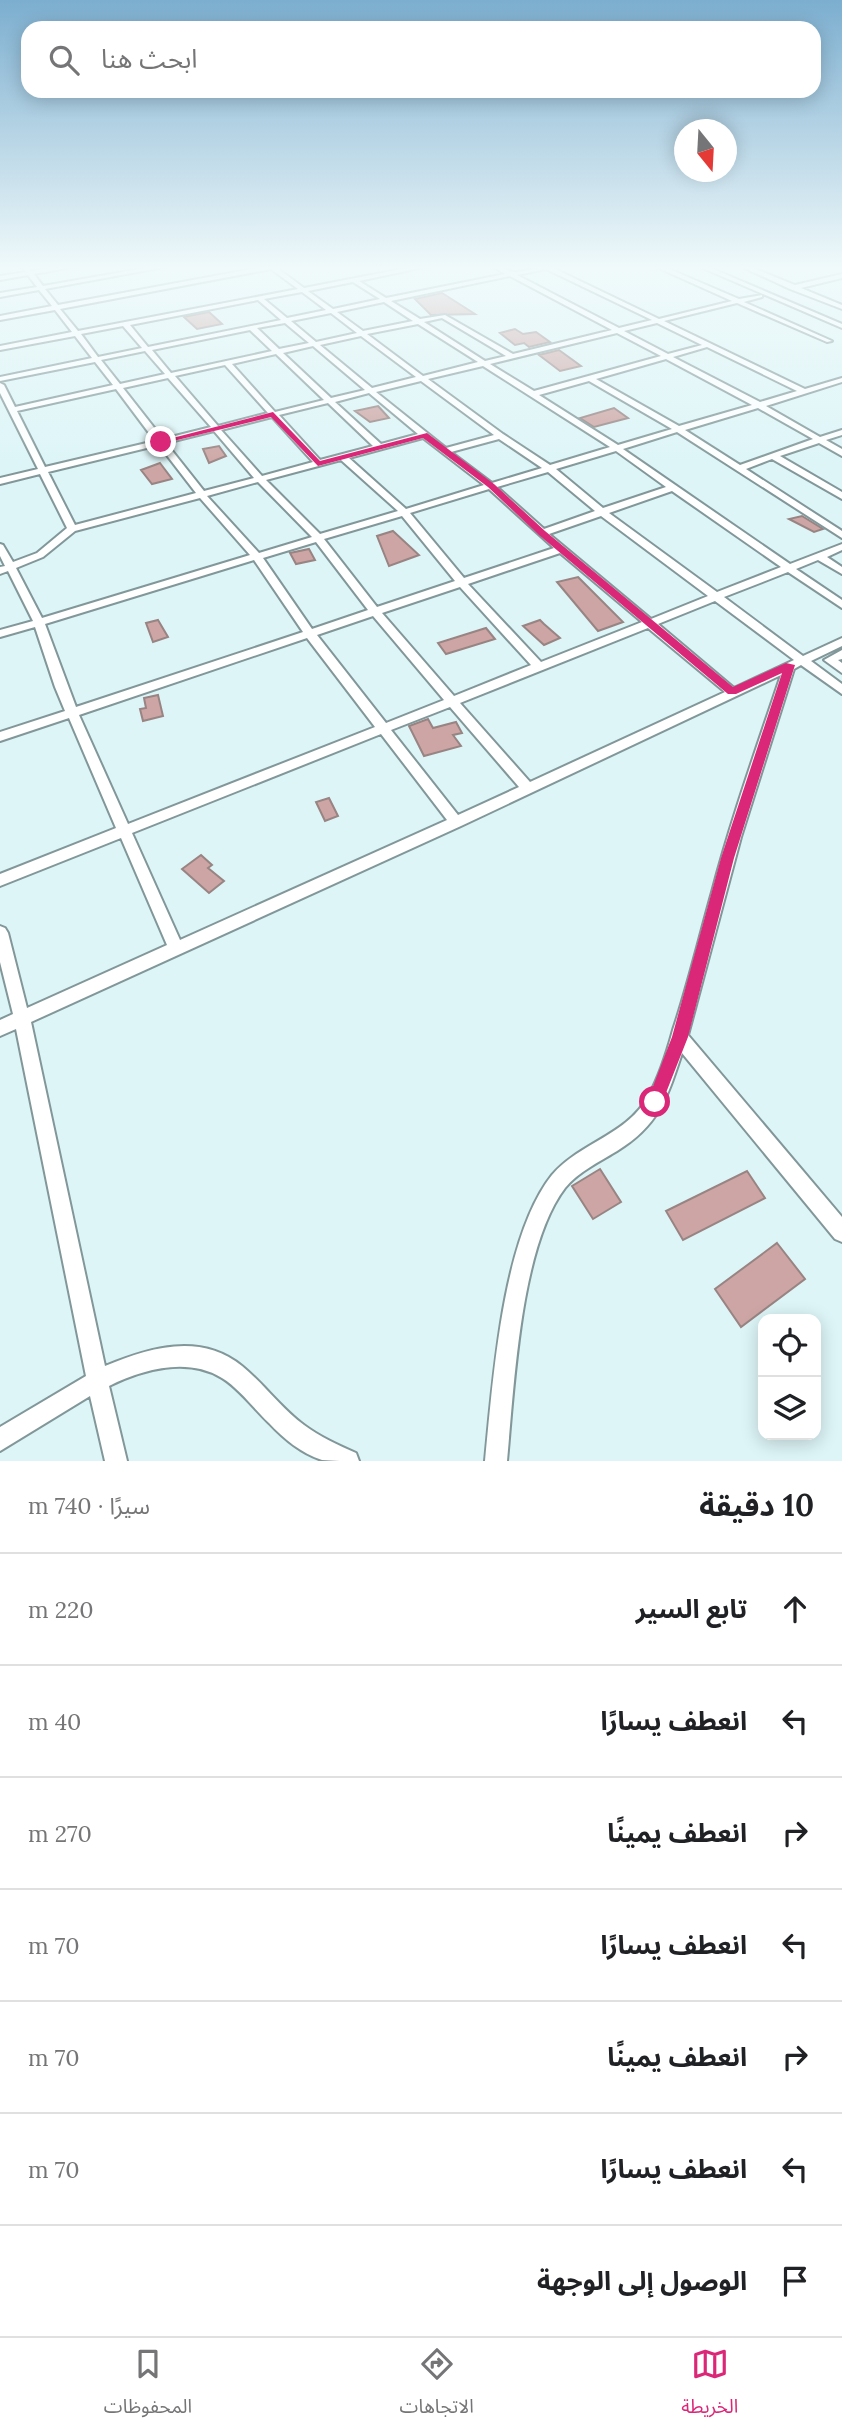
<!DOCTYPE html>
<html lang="ar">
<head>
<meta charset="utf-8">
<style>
	body { margin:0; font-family:Lora,"Noto Sans Arabic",serif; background:#f6f6f6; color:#202124; direction:rtl }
	.controls { position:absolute; right:21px; bottom:21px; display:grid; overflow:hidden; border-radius:14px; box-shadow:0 4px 18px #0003 }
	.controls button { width:63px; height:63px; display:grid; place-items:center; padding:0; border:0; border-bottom:2px solid #e0e0e0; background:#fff; color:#202124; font:35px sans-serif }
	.compass { position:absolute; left:674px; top:119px; width:63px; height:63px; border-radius:50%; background:#fff; box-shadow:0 4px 18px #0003; rotate:162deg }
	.stop { position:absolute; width:21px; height:21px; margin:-16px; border:5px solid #db2777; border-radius:50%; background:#fff }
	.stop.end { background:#db2777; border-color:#fff; box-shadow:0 2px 7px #0008 }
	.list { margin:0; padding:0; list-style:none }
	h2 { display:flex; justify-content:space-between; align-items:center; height:91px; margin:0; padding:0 28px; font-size:30px }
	h2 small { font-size:23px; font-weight:400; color:#757577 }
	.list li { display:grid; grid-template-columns:46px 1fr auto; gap:21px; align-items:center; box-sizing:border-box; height:112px; padding:0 28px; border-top:2px solid #e0e0e0 }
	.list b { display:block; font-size:26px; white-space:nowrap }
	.list em { font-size:23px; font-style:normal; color:#757577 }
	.icon { flex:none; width:38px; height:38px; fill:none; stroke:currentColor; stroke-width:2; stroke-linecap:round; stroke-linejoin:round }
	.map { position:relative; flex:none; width:842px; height:1461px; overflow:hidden; direction:ltr }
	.search { position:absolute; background:#fff; box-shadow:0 4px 18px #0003; left:21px; right:21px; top:21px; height:77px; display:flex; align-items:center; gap:18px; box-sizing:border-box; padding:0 24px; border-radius:21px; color:#757577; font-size:26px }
	.sheet { height:875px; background:#fff }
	nav { display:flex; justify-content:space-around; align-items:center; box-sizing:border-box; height:98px; border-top:2px solid #e0e0e0; background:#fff; font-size:19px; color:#757577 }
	nav a { display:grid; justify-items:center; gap:4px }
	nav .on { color:#db2777 }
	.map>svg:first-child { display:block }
</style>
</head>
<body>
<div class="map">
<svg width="842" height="1461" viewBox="0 0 842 1461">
	<rect width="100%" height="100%" fill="#ddf5f7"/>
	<path fill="#cda5a4" stroke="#988483" stroke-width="2" d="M442 293 475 314 431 315 415 299Z
		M209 312 222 324 197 329 184 317Z
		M515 329 523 334 536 332 550 342 529 347 524 343 515 345 500 333Z
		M559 350 581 366 560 371 539 355Z
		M378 406 389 418 370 422 355 411Z
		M614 408 628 418 594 427 580 418Z
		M219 446 226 456 209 463 203 449Z
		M160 463 172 479 152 484 141 470Z
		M802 516 823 529 814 532 789 519Z
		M393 531 419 555 389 566 377 536Z
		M309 549 315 560 296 564 290 553Z
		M578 577 623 622 598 631 557 582Z
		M158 620 168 637 153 642 146 623Z
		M540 620 544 624 560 638 544 645 523 626Z
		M486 628 495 639 446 654 438 643Z
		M158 695 163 716 143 721 140 709 146 708 144 698Z
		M428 719 433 728 456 722 462 733 453 735 461 746 424 756 409 726Z
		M329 798 338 816 325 821 316 802Z
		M201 855 212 865 208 868 224 881 209 893 182 869Z
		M600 1169 621 1202 593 1219 572 1186Z
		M747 1171 765 1198 683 1240 666 1211Z
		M777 1243 805 1279 741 1327 715 1289Z"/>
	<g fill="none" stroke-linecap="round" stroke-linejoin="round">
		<defs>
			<path id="street" d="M21 266H27L31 271 64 266H77L34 274 43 286 157 266H170L45 289 58 305 268 266H281L277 268 304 288 417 266H429L359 281 386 298 505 274 492 266C501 266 507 272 514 272 528 272 541 266 555 266L553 268 659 319 732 301 654 266H662L739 299 762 295V297L744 302 832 341 827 342 737 303 664 321 805 389 842 378V382L766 406 820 437 842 430V435L826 440 842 449V456L819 443 780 456 842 492V499L772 459 746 469 842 531V538L677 432 623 449 790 564 842 544V550L827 557 842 567V574L818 560 796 569 842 600V608L788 572 724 597 803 656 842 638V646L811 661 842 684V694L801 665 794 669 741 837 688 1035 842 1217V1242L835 1239 682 1053C667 1098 659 1125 617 1151 599 1162 578 1172 565 1188 520 1247 514 1387 507 1461H485C493 1381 502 1238 552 1175 580 1142 628 1135 649 1095 660 1075 667 1052 673 1030 688 985 699 938 712 892 731 819 757 747 781 675L461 826 31 1022 105 1366C149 1348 200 1332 242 1366 264 1384 281 1408 304 1425 320 1437 338 1445 356 1453L359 1461C348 1461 332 1461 322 1460 302 1454 283 1438 269 1423 254 1409 240 1389 222 1378 188 1357 143 1369 109 1386L127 1461H105L90 1396 0 1451V1427L86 1376 16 1029 0 1036V1020L13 1014 0 962V926L5 928 8 933 27 1008 167 945 121 838 0 886V874L116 828 69 718 0 741V732L65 711 55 687 35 627 0 637V630L33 621 8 571 0 574V567L5 566 0 556V544L3 545 13 562 37 553 67 528 40 474 0 484V478L38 469 0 393V383L4 385 15 407 113 385 95 362 0 381V377L92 358 75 336 0 350V346L72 332 55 310 0 320V316L52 306 39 290 0 297V293L37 287 28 275 0 280V276L26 272ZM271 269 298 289 78 331 60 309ZM546 269 652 320 619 328 517 275ZM510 276 612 330 513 354 445 315 420 319 391 301ZM353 282 380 299 333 309 308 291ZM302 292 326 310 287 318 264 299ZM258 300 281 320 148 347 130 325ZM384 302 413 321 363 331 337 312ZM331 313 357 333 316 342 291 321ZM442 318 506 356 485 361 424 322ZM285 323 309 343 279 349 257 328ZM657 323 702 345 668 354 624 331ZM418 324 478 362 423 376 367 334ZM123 326 142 348 98 357 81 334ZM250 330 272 351 171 373 152 350ZM617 333 661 356 534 391 490 364ZM361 336 416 377 372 388 320 345ZM313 346 365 390 331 398 283 353ZM707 347 797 391 760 402 673 357ZM145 351 165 374 120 384 101 360ZM276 354 324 400 275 412 232 364ZM666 359 752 405 679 426 596 379ZM225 365 268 413 218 426 175 376ZM483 366 610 447 550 465 503 434 428 379ZM168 378 211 427 163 439 123 388ZM421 381 494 435 446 448 376 392ZM589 381 672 429 618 445 539 395ZM116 389 155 441 45 467 17 411ZM369 393 418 434 381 444 335 402ZM328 403 373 446 320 460 279 415ZM758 408 813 439 740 465 685 430ZM272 417 313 462 262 476 221 430ZM214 431 254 478 204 491 166 443ZM423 438 484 485 406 509 349 458ZM499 439 542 468 492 483 451 452ZM159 445 196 493 75 525 48 472ZM616 451 666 487 603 508 556 469ZM341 460 398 511 320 534 266 480ZM548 472 595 511 544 529 497 487ZM258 482 312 537 259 553 207 496ZM489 489 554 548 464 578 410 513ZM672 491 781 567 717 592 609 513ZM200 498 250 555 42 618 16 568 43 557 75 531ZM402 516 455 581 377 607 324 539ZM601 516 708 596 651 619 549 534ZM316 542 368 610 312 629 263 558ZM560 553 642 622 541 662 468 584ZM254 560 303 632 76 707 45 624ZM460 587 531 665 454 696 382 613ZM715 601 794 660 734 688 658 624ZM373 616 444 700 386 723 317 635ZM648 628 725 692 530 782 460 703ZM307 638 375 727 128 824 79 715ZM450 707 519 787 458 815 391 730ZM381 734 447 820 180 940 132 833Z
				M698 266H706L842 324V328Z
				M740 266H748L795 285 842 274V278L801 288 842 305V309L790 289Z
				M842 650V659L838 660 842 663V673L824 660Z"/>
		</defs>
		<use href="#street" stroke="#829799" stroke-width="4"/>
		<use href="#street" fill="#fff" fill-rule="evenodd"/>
	</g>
	<linearGradient id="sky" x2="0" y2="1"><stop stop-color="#7caecf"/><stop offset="0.57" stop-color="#f0fafb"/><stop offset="1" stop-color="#f0fafb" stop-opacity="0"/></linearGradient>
	<rect width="842" height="470" fill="url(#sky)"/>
	<path fill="#db2777" d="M273 412 320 461 427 433 494 484 545 531 733 687 786 663 795 665 734 858 688 1037 660 1108 655 1110 647 1102 672 1037 721 858 782 673 736 694H728L539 535 488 487 423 438 318 466 271 417 161 444 157 442Z"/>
</svg>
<div class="controls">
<button><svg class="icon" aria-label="locate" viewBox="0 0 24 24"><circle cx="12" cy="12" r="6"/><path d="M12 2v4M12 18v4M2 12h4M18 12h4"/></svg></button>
<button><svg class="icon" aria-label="layers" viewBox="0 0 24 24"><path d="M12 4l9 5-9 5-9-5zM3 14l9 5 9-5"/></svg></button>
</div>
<svg class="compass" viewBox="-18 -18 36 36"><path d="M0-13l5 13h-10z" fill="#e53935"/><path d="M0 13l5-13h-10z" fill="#757577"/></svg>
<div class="stop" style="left:655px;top:1102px"></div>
<div class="stop end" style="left:161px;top:442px"></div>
<div class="search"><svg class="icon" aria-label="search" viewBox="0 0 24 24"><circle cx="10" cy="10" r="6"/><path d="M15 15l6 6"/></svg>ابحث هنا</div>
</div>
<section class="sheet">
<h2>10 دقيقة<small>سيرًا · 740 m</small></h2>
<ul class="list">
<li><svg class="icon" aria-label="ahead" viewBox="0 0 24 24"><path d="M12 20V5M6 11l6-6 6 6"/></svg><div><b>تابع السير</b></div><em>220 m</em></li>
<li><svg class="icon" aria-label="left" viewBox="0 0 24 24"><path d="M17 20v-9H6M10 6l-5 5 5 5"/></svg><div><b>انعطف يسارًا</b></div><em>40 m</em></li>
<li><svg class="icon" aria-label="right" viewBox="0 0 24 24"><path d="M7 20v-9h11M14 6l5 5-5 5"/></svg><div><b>انعطف يمينًا</b></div><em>270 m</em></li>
<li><svg class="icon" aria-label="left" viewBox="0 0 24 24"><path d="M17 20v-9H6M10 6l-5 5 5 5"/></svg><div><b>انعطف يسارًا</b></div><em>70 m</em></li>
<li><svg class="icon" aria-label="right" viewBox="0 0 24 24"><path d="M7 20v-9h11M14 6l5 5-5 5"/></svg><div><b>انعطف يمينًا</b></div><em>70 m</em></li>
<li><svg class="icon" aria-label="left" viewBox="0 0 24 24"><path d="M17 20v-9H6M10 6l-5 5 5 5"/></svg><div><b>انعطف يسارًا</b></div><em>70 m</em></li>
<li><svg class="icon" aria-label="arrive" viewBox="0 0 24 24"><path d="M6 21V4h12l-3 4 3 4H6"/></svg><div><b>الوصول إلى الوجهة</b></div></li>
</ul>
</section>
<nav>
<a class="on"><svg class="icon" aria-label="map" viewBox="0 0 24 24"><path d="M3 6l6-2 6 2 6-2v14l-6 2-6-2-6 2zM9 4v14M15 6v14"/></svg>الخريطة</a>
<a><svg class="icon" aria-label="directions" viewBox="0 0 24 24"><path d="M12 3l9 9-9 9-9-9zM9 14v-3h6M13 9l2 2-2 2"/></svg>الاتجاهات</a>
<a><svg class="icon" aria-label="saved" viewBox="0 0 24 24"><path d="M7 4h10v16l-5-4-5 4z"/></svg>المحفوظات</a>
</nav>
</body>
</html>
